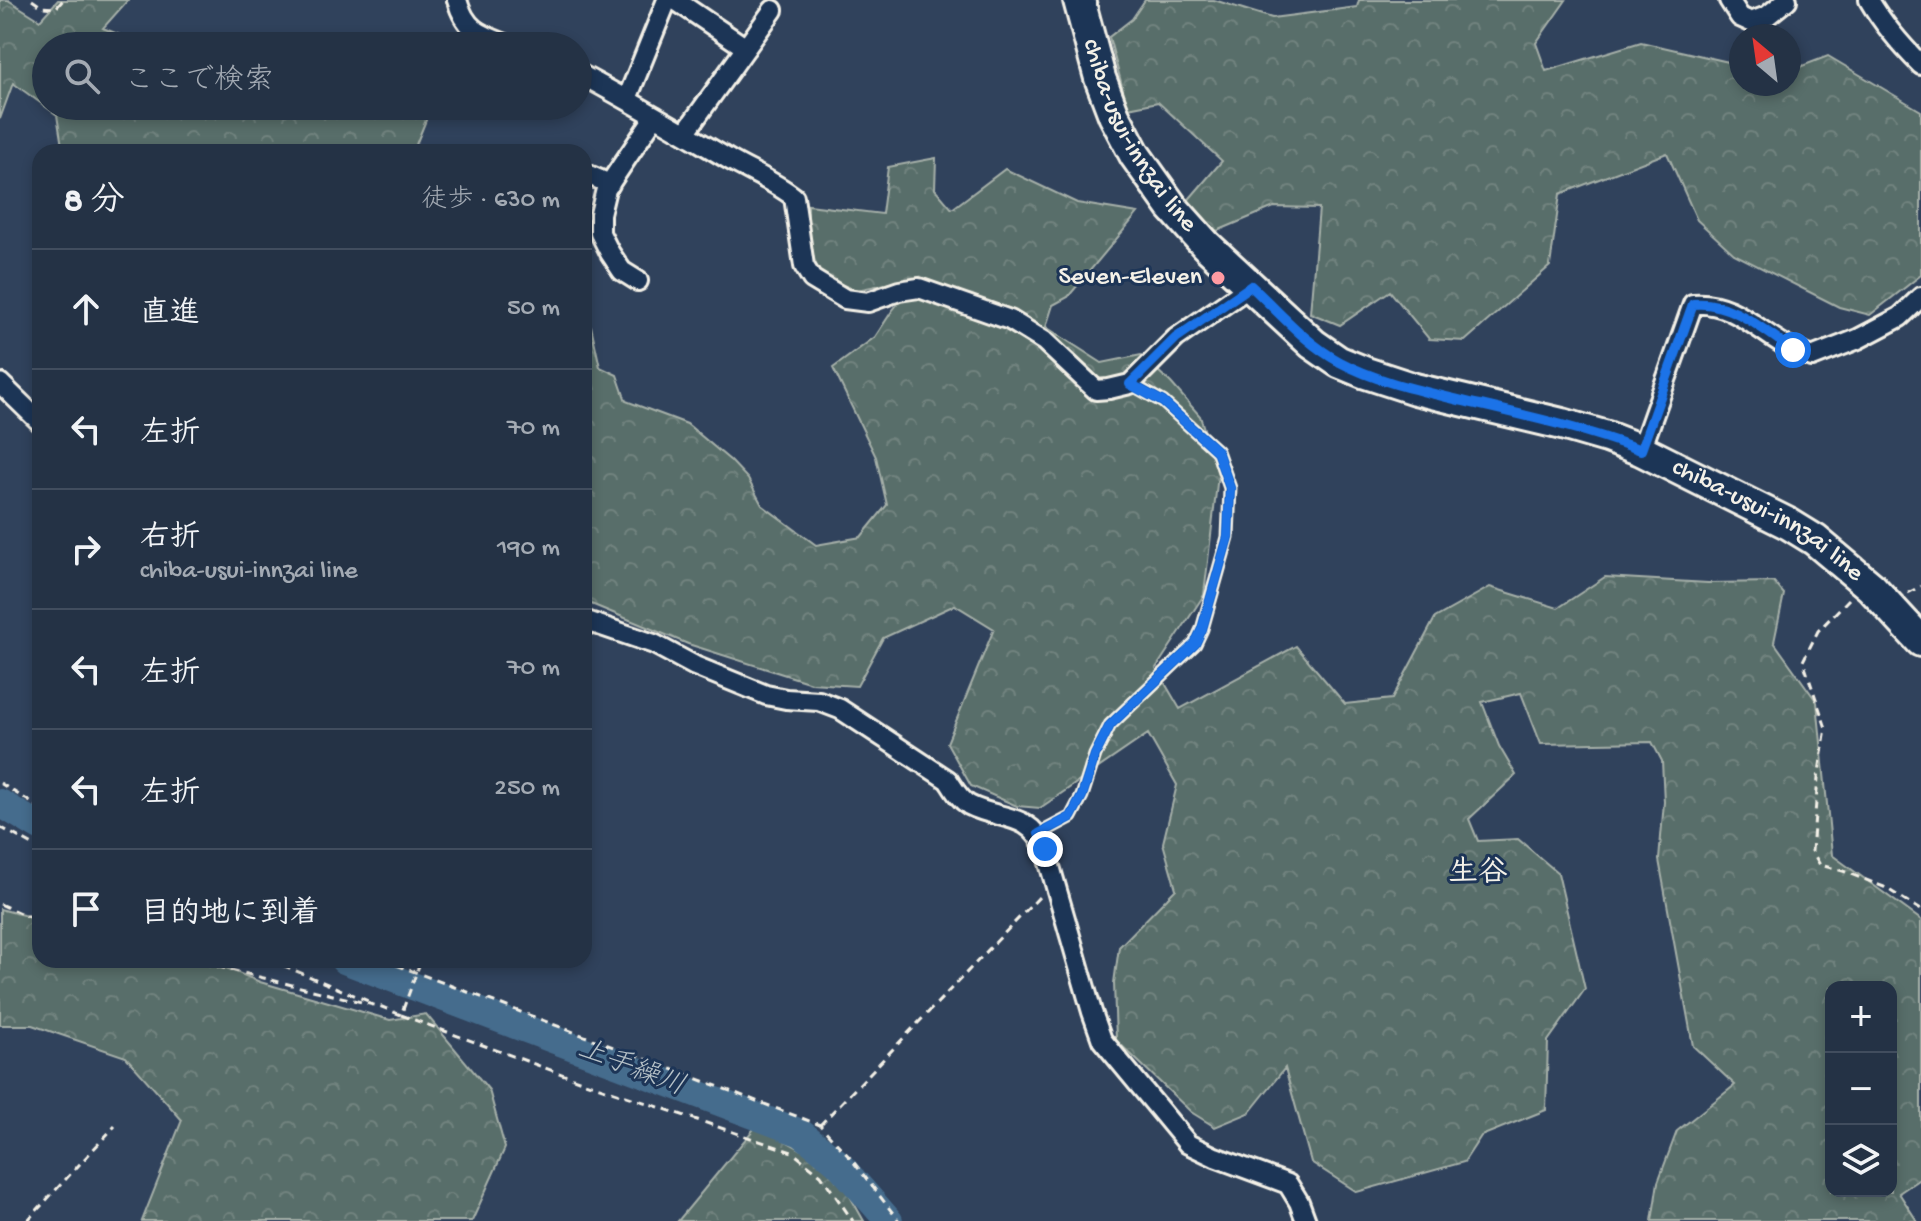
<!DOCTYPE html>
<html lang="ja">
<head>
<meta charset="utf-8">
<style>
	body { margin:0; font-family:"Gochi Hand","Klee One",sans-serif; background:#303e50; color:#f1f3f6 }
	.controls { position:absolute; right:24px; bottom:24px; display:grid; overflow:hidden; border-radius:16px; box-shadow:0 4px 12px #0003 }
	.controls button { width:72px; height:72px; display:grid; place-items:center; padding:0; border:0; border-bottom:2px solid #414d5e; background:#243245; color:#f1f3f6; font:40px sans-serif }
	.compass { position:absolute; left:1729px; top:24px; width:72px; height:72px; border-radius:50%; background:#243245; box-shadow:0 4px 12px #0003; rotate:331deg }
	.stop { position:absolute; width:24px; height:24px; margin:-18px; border:6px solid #1a73e8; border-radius:50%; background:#fff }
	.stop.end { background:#1a73e8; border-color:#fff; box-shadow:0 2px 8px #0008 }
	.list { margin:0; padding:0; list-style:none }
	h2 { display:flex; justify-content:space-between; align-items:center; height:104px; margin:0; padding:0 32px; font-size:34px }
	h2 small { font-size:26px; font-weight:400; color:#a3aab3 }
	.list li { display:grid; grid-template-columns:52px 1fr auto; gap:24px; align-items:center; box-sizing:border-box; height:120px; padding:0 32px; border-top:2px solid #414d5e }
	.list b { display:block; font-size:30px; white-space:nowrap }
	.list p { margin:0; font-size:26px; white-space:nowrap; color:#a3aab3 }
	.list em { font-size:26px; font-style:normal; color:#a3aab3 }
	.icon { flex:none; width:44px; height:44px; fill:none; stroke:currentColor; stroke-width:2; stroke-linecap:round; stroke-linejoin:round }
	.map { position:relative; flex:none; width:1921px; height:1221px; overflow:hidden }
	.search { position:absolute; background:#243245; box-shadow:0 4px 12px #0003; left:32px; top:32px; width:560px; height:88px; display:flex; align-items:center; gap:20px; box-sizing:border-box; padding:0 28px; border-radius:44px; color:#a3aab3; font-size:30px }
	.panel { position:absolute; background:#243245; box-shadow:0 4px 12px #0003; left:32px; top:144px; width:560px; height:824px; border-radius:24px }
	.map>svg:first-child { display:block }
</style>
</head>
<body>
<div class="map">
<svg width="1921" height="1221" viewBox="0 0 1921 1221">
	<defs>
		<pattern id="forest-crowns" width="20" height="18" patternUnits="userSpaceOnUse" patternTransform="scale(2)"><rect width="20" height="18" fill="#596e6a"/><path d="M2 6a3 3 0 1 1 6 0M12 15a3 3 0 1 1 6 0" fill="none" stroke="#71837f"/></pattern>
	</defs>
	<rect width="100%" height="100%" fill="#30425c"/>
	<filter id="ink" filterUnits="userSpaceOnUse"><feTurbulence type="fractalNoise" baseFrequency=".0125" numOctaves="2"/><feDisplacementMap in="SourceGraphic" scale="16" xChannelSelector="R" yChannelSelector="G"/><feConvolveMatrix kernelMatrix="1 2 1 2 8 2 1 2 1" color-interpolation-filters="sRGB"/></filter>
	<g filter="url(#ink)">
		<path fill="url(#forest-crowns)" stroke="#a6b0a9" stroke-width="2" fill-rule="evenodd" d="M0 0H8L40 20 58 0H128L103 28 147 46H46V106H418L426 120 413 152H63L57 115 13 83 0 119Z
			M1145 0H1214L1272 18 1357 7 1359 0H1566L1536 43 1546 71 1641 42 1733 63 1741 71V84H1789V71L1828 56 1921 111V275L1870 315 1839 307 1734 254 1697 220 1667 153 1560 194 1550 266 1465 341 1429 339 1390 291 1340 325 1310 313 1319 208 1274 207 1217 231 1185 204 1222 161 1158 102 1128 108 1109 37 1132 19Z
			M936 158 935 189 952 209 1005 169 1077 203 1138 213 1068 297 1053 305 1046 327 1102 363 1141 355 1171 383 1200 416 1218 475 1204 595 1156 668 1180 709 1296 646 1345 704 1392 699 1435 618 1490 587 1558 608 1605 577 1708 583 1774 582 1784 594 1774 642 1817 702 1832 855 1921 920V1178L1899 1193 1917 1221H1652L1658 1182 1677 1131 1735 1085 1693 1046 1659 860 1664 802 1662 761 1652 742 1541 744 1521 693 1482 702 1499 746 1516 775 1469 819 1478 841 1518 839 1558 873 1585 989 1548 1041 1546 1110 1481 1136 1464 1162 1357 1192 1311 1162 1285 1068 1249 1113 1215 1127 1191 1112 1116 1040 1114 983 1119 947 1176 889 1163 843 1177 785 1148 734 1040 808 1017 806 971 786 947 743 994 629 955 605 883 638 857 686 811 683 688 644 584 601V320L591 326 600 367 617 375 626 401 687 424 731 461 748 479 762 505 816 545 861 537 887 505 876 457 833 368 875 337 892 311 919 277 857 290 817 276 808 253V205L882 214 888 167ZM1831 987H1891V1191H1831Z
			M0 909 23 915 40 917V960H207L260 982 390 1020 426 1014 489 1090 505 1148 472 1221H142L182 1120 126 1057 32 1025H0Z
			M757 1125 834 1168 864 1221H678Z"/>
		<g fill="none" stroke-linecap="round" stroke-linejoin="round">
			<path stroke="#456c8d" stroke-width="28" d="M0 803 40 827
				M344 960 801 1133 838 1163 889 1221"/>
			<defs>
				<path id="service" d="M1039 834 1071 817 1082 796 1095 755 1110 725 1195 644 1202 629 1228 537 1230 488 1217 451 1163 402 1131 384"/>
				<path id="minor" d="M457 0C466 32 482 35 511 46
					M675 0 746 48
					M1729 0 1740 17 1751 22 1767 16 1787 0
					M1869 0C1883 24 1901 45 1921 65
					M578 73C629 100 679 130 730 160 751 172 775 182 794 197L804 266 812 279 845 299 868 302 899 291 919 288 1010 320 1044 341 1096 390 1109 389 1130 384 1176 338 1251 286
					M627 99 667 0
					M685 133 773 10
					M584 173 610 184
					M638 281 622 271 610 253 600 233V214L606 189 655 116
					M0 383 40 422
					M1641 450 1693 304C1734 300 1760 334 1794 350 1800 353 1806 354 1812 357L1858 339 1900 317 1921 297
					M584 620 654 644 695 666 766 695 786 699 819 701 840 709 948 780C954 789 959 799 969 805 1000 821 1029 811 1045 849L1092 1012 1102 1040 1188 1144 1215 1157 1288 1184 1299 1202 1306 1221"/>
				<g id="primary">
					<path id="s1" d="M1079 0 1100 78 1114 115 1135 155 1172 207 1206 245 1313 344 1339 362 1366 373 1415 389 1562 424 1607 437 1641 450 1789 524 1815 540 1871 587 1921 641"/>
				</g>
			</defs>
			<use href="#service" stroke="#f4f1e8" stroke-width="15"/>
			<use href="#minor" stroke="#f4f1e8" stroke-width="24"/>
			<use href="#primary" stroke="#f4f1e8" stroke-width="36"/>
			<path stroke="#f4f1e8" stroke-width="3" stroke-dasharray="8 6" stroke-linecap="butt" d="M32 0 42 7 56 8 63 0
				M1908 593 1921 586
				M1849 599 1818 631 1803 661 1826 728 1818 778 1812 851 1820 865 1843 871 1884 887 1921 910
				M0 783 40 808
				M0 827 40 849
				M0 904 40 922
				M190 960 382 1007 401 1015 421 960
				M270 960 373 1003
				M383 960 820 1125 852 1160 899 1221
				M401 1015 567 1076 792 1152 821 1175 853 1221
				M820 1125 1042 894
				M27 1221 115 1126"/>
			<use href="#service" stroke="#1d3557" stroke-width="9"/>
			<use href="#minor" stroke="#1d3557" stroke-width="18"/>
			<use href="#primary" stroke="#1d3557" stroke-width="30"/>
		</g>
	</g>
	<g fill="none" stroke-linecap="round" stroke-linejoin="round" filter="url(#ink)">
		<path stroke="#1a73e8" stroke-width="10" d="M1045 849 1039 834 1071 817 1082 796 1095 755 1110 725 1195 644 1202 629 1228 537 1230 488 1217 451 1163 402 1130 384 1176 338 1251 286C1279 312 1306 344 1340 362 1377 382 1422 391 1463 401 1523 415 1583 428 1641 450L1693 304C1731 300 1763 330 1793 350"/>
	</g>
	<circle fill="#ff9aa2" stroke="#1d3557" stroke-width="3" cx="1218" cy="278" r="8"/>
	<g text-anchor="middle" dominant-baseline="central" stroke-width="6" stroke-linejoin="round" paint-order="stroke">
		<g font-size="26" fill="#f4f1e8" stroke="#1d3557">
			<text stroke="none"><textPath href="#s1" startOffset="150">chiba-usui-innzai line</textPath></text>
			<text stroke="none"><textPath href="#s1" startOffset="918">chiba-usui-innzai line</textPath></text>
		</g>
		<g font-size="26" fill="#f4f1e8" stroke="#1d3557" text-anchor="end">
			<text x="1202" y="278">Seven-Eleven</text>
		</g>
		<g font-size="28" font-style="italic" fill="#b7c2c8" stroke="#1d3557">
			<text transform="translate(631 1069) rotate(21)">上手繰川</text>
		</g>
		<g font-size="30" font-weight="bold" fill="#f4f1e8" stroke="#1d3557">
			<text x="1478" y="874">生谷</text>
		</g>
	</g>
</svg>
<div class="controls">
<button>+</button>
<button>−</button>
<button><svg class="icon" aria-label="layers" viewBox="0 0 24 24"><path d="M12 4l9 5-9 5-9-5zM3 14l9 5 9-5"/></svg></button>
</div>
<svg class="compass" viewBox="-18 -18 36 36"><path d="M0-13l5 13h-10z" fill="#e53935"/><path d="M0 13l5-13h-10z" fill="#a3aab3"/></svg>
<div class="stop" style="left:1793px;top:350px"></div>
<div class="stop end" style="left:1045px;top:849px"></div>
<div class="search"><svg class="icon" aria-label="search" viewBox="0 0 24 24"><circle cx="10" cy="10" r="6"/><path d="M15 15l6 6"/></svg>ここで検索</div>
<section class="panel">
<h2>8 分<small>徒歩 · 630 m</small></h2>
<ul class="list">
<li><svg class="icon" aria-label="ahead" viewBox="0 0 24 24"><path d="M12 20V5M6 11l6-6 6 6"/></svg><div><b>直進</b></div><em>50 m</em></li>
<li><svg class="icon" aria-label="left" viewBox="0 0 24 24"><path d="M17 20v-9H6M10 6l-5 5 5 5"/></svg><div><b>左折</b></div><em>70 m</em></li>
<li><svg class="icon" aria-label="right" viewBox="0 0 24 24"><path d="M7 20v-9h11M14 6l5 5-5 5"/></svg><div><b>右折</b><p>chiba-usui-innzai line</p></div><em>190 m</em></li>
<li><svg class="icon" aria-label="left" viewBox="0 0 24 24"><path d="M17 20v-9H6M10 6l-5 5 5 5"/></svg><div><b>左折</b></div><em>70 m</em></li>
<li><svg class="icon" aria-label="left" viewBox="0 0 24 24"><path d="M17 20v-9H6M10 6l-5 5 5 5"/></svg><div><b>左折</b></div><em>250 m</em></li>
<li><svg class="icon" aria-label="arrive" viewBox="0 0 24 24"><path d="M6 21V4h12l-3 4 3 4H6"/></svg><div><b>目的地に到着</b></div></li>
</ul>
</section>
</div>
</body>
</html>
